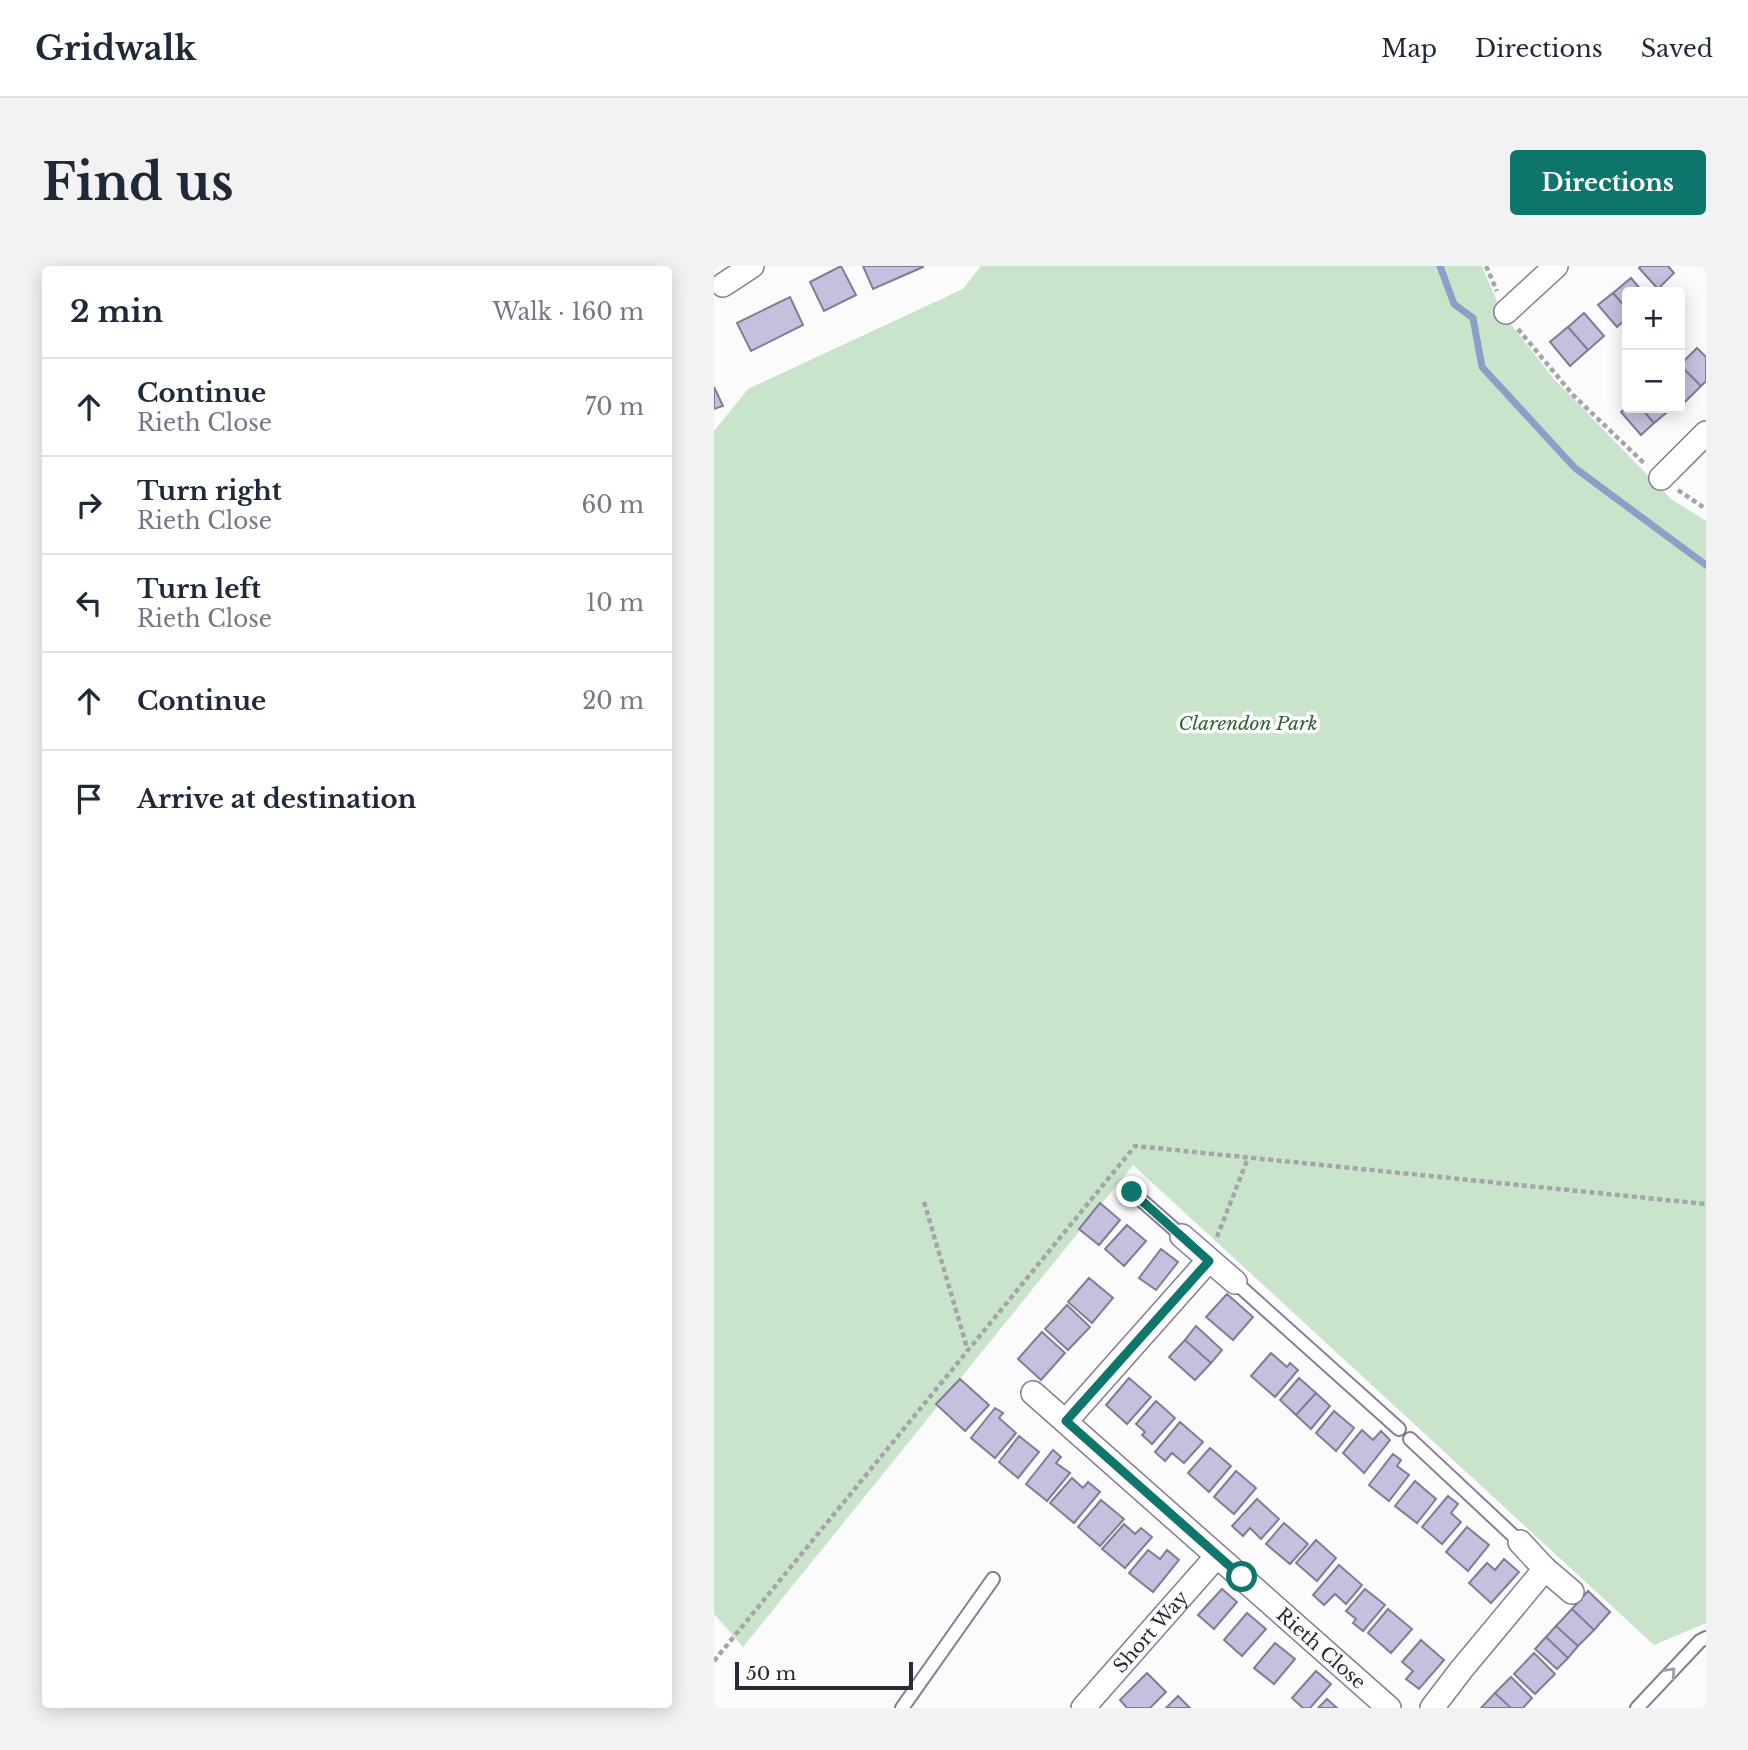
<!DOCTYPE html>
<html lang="en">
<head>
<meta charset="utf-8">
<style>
	body { margin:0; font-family:"Libre Baskerville",serif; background:#f2f2f3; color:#1f2937 }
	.controls { position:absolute; right:21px; top:21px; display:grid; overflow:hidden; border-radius:7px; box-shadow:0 4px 18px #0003 }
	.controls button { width:63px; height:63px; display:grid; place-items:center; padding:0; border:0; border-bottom:2px solid #e0e1e3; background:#fff; color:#1f2937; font:35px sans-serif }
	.scale { position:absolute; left:21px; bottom:18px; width:178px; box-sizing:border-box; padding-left:7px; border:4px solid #2e2934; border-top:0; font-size:19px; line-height:24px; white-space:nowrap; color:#2e2934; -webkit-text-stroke:5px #fff; paint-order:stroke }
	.stop { position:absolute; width:21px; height:21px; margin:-16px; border:5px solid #0f766e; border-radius:50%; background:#fff }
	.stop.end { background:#0f766e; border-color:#fff; box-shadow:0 2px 7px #0008 }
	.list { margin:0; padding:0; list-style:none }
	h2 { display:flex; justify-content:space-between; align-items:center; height:91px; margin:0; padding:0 28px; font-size:30px }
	h2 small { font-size:23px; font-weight:400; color:#747a83 }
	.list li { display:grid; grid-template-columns:46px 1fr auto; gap:21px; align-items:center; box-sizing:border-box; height:98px; padding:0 28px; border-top:2px solid #e0e1e3 }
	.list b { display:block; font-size:26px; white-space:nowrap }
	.list p { margin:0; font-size:23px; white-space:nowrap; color:#747a83 }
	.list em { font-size:23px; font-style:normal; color:#747a83 }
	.icon { flex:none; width:38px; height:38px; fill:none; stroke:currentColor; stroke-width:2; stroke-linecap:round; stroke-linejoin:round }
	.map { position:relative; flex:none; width:992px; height:1442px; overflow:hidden; border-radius:7px }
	header { display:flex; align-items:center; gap:42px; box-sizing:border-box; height:98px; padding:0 35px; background:#fff; border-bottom:2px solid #e0e1e3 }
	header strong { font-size:33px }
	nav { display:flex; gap:38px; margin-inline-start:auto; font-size:24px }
	.intro { display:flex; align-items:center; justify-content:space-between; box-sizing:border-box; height:168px; padding:0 42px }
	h1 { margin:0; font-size:49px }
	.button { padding:18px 32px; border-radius:7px; background:#0f766e; color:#fff; font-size:24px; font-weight:700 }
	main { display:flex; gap:42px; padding:0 42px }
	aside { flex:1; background:#fff; border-radius:7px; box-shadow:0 4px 18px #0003 }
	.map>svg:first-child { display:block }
</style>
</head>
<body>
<header>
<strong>Gridwalk</strong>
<nav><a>Map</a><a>Directions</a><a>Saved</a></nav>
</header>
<div class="intro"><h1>Find us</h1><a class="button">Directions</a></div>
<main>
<aside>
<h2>2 min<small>Walk · 160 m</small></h2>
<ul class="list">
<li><svg class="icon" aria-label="ahead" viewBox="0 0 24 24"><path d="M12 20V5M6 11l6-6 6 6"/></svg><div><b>Continue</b><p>Rieth Close</p></div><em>70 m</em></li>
<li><svg class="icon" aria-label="right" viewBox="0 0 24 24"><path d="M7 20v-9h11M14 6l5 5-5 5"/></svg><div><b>Turn right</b><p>Rieth Close</p></div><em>60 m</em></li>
<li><svg class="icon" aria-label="left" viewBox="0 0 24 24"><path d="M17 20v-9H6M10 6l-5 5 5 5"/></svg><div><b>Turn left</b><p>Rieth Close</p></div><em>10 m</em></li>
<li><svg class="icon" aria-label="ahead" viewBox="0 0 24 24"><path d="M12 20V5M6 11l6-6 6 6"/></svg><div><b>Continue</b></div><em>20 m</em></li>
<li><svg class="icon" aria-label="arrive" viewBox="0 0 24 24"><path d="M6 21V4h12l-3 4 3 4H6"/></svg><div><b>Arrive at destination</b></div></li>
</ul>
</aside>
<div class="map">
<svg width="992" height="1442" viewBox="0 0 992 1442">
	<rect width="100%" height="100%" fill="#fbfbfb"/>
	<path fill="#cae4cb" d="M267 0H768L788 47 840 113 957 233 992 255V1357L940 1379 419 899 29 1381 0 1348V165L34 123 249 23Z"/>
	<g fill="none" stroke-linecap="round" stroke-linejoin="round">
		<path stroke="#89a1c6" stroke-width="7" d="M726 0 740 38 759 52 768 101 861 202 992 299"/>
	</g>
	<path fill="#c5c0de" stroke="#817c98" stroke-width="2" d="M127 0 142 29 110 45 96 16Z
		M149 0H209V1L159 23Z
		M927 0H954L960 7 944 23 925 2Z
		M917 12 929 26H913V43L899 27Z
		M899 27 913 43V52L903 61 884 39Z
		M76 31 89 59 37 85 23 57Z
		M870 47 890 70 874 84 854 61Z
		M854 61 874 84 856 100 836 76Z
		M983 82 992 91V115L987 120 966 99Z
		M966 99 987 120 971 136 966 130Z
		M0 121 9 140 0 143Z
		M913 141 927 142 940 157 927 169 907 146Z
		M927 142H958L940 157Z
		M386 937 406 954 385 979 365 963Z
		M413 959 432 975 410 1000 391 983Z
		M447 983 464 996 442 1024 425 1012Z
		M375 1012 399 1032 378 1057 354 1036Z
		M513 1028 539 1051 519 1074 492 1051Z
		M353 1039 376 1061 354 1084 331 1063Z
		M482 1060 508 1084 497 1097 471 1074Z
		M328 1066 351 1087 327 1114 304 1093Z
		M471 1074 497 1097 481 1114 455 1091Z
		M557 1087 573 1101 576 1097 584 1104 561 1131 537 1110Z
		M415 1112 437 1131 413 1158 392 1139Z
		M585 1112 602 1127 582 1149 566 1134Z
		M246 1113 275 1139 251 1165 222 1138Z
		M602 1127 616 1140 597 1163 582 1149Z
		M442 1135 461 1152 438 1178 428 1169 431 1166 422 1158Z
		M281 1142 289 1147 285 1152 302 1167 281 1192 257 1172Z
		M620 1145 640 1162 622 1185 602 1167Z
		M466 1156 489 1176 470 1197 458 1187 451 1195 441 1186Z
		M648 1164 659 1174 667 1165 676 1174 650 1207 629 1187Z
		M305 1170 325 1186 304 1212 285 1196Z
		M496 1182 517 1200 495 1226 474 1207Z
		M339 1184 347 1191 342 1197 356 1207 333 1235 312 1218Z
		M679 1188 687 1194 683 1200 695 1209 675 1235 655 1219Z
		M522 1205 542 1222 520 1248 500 1231Z
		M358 1212 369 1222 374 1216 386 1226 360 1257 336 1237Z
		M701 1215 722 1233 703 1257 681 1240Z
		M734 1230 744 1238 737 1247 747 1256 728 1278 708 1261Z
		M543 1233 565 1253 547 1273 536 1262 529 1270 518 1260Z
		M387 1234 410 1253 386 1280 364 1261Z
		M570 1257 594 1278 576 1298 552 1278Z
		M410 1258 421 1268 427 1262 438 1271 411 1302 388 1283Z
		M753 1261 775 1279 754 1305 732 1286Z
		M602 1274 622 1292 603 1315 582 1297Z
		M434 1284 446 1293 453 1284 465 1294 439 1326 415 1307Z
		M790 1293 805 1306 777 1337 755 1317 773 1297 781 1304Z
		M625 1299 648 1319 632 1338 621 1328 610 1339 599 1329Z
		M508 1323 523 1336 500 1363 484 1349Z
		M651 1323 671 1339 649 1365 639 1357 642 1353 632 1345Z
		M874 1325 896 1346 880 1364 858 1343Z
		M674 1343 698 1363 677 1387 654 1367Z
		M858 1343 880 1364 864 1380 842 1360Z
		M533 1347 552 1363 528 1390 510 1374Z
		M842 1360 864 1380 854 1392 832 1371Z
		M832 1371 854 1392 843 1403 821 1383Z
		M707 1374 730 1394 705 1423 692 1413 699 1405 688 1396Z
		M561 1377 581 1393 560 1418 540 1402Z
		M820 1387 841 1408 821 1428 800 1408Z
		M602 1405 617 1418 596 1442H589L578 1432Z
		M433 1407 452 1426 436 1442H413L406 1434Z
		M797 1411 818 1432 809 1442H797L781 1427Z
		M781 1427 797 1442H767Z
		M464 1430 476 1442H452Z
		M613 1433 623 1442H604Z"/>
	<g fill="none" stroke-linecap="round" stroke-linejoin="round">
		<defs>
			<path id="lane" d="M418 926 468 970
				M521 1016 685 1163
				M696 1173 806 1276
				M188 1442 279 1313
				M923 1442 986 1375 992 1372"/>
			<g id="street">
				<path d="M9 19 38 0"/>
				<path d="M792 46 842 0"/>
				<path d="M947 212 992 167"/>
				<path d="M468 970 521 1016"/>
				<path id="s1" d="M319 1127 675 1442"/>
				<path d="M352 1155 494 995"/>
				<path d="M806 1276 831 1303 858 1326"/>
				<path id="s2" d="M369 1442 503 1290"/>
				<path d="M718 1442 747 1404 831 1303"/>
			</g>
		</defs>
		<use href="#lane" stroke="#887b95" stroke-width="16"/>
		<use href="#street" stroke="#887b95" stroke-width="26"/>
		<path stroke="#a6a4a9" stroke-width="4.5" stroke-dasharray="5 3.5" stroke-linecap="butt" d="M772 0 783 25
			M804 63 859 129 932 199
			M964 224 992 243
			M210 936 254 1085
			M503 971 534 892
			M0 1395 421 880 992 938"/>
		<use href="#lane" stroke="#fff" stroke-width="12"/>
		<use href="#street" stroke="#fff" stroke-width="23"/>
	</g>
	<defs><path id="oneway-chevron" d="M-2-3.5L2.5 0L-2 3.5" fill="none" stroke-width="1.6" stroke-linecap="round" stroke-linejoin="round" transform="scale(1.75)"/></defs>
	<use stroke="#a19fa4" href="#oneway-chevron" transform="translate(957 1406) rotate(-47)"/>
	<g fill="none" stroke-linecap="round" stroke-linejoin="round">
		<path stroke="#0f766e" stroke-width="9" d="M418 926 495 995 352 1155 528 1311"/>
	</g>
	<g text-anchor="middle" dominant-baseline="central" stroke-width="7" stroke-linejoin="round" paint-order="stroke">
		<g font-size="19" font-style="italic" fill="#2f6234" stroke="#fff">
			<text x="534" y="457">Clarendon Park</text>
		</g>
		<g font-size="19" fill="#2e2934" stroke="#fff">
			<text stroke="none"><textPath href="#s2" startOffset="102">Short Way</textPath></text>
			<text stroke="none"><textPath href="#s1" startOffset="385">Rieth Close</textPath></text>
		</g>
	</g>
</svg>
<div class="controls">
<button>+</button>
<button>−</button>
</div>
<div class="scale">50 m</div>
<div class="stop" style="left:528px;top:1311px"></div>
<div class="stop end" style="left:418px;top:926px"></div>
</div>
</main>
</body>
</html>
